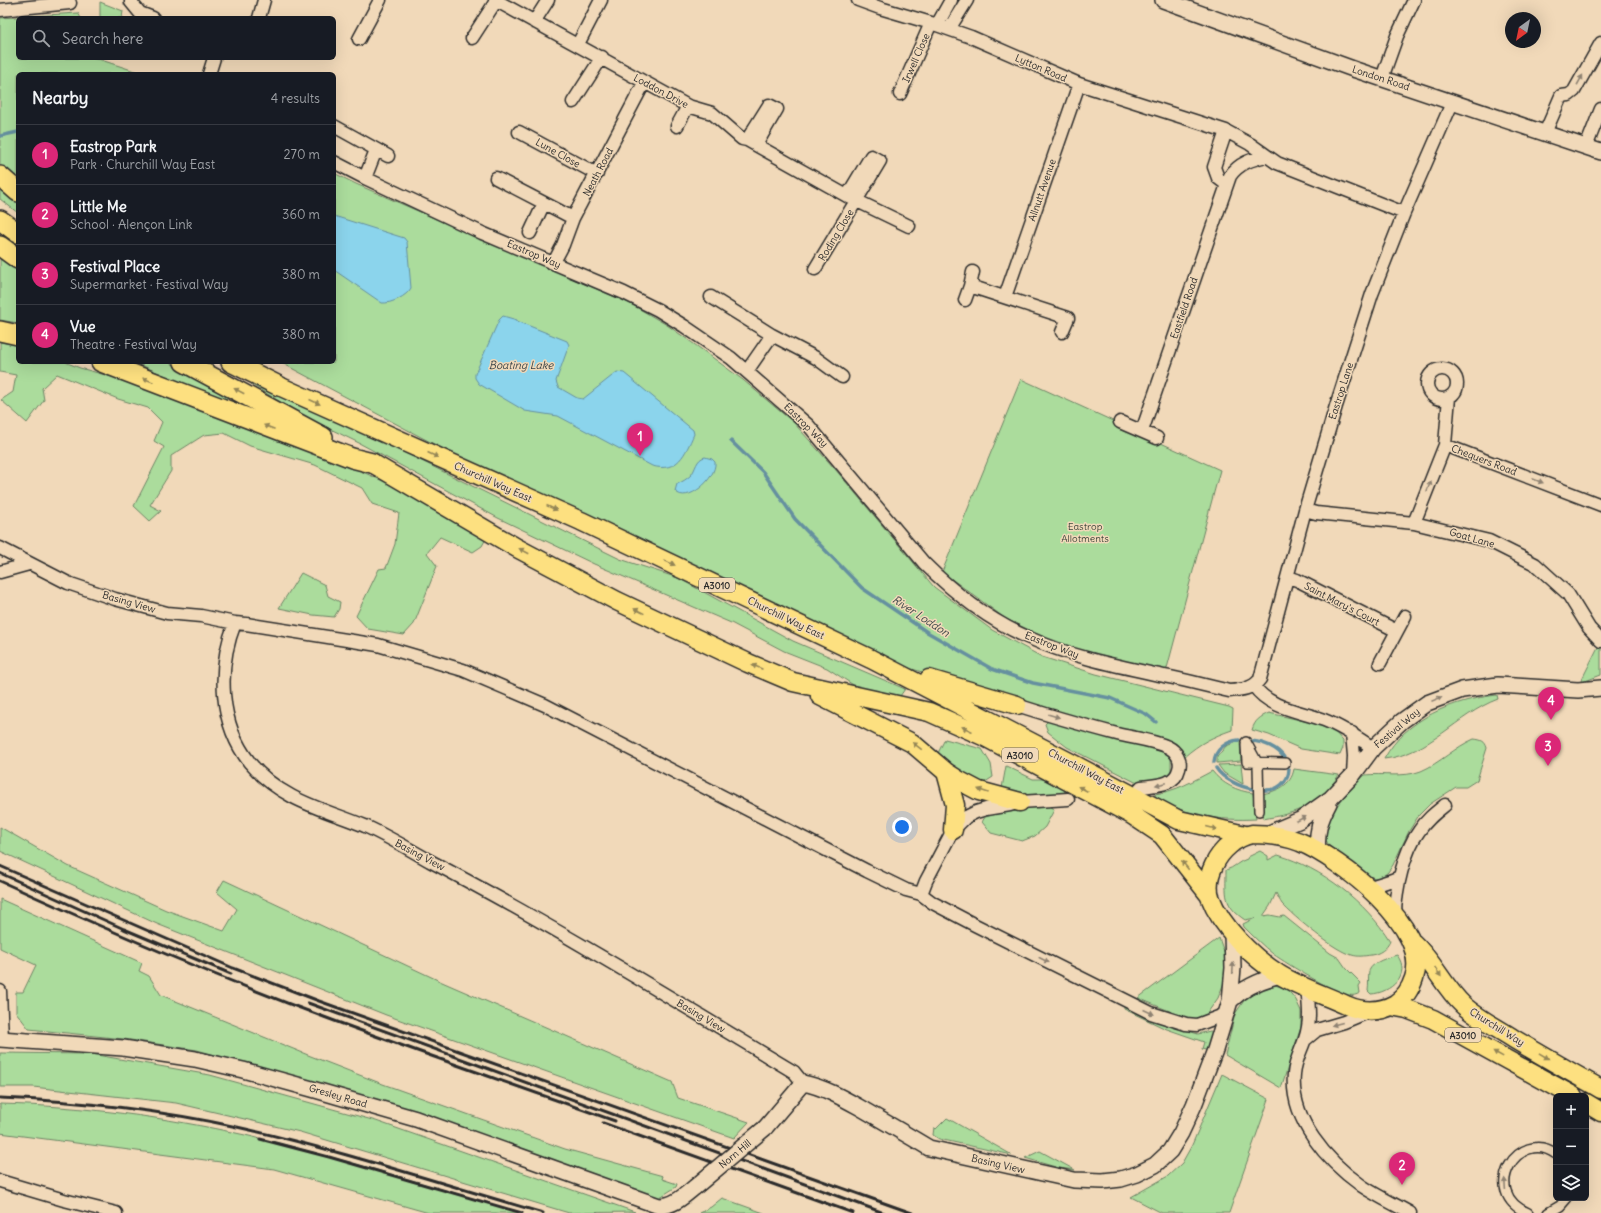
<!DOCTYPE html>
<html lang="en">
<head>
<meta charset="utf-8">
<style>
	body { margin:0; font-family:Delius,sans-serif; background:#20242c; color:#f1f3f6 }
	.controls { position:absolute; right:12px; bottom:12px; display:grid; overflow:hidden; border-radius:6px; box-shadow:0 4px 16px #0002 }
	.controls button { width:36px; height:36px; display:grid; place-items:center; padding:0; border:0; border-bottom:1px solid #363941; background:#171b24; color:#f1f3f6; font:20px sans-serif }
	.compass { position:absolute; left:1505px; top:12px; width:36px; height:36px; border-radius:50%; background:#171b24; box-shadow:0 4px 16px #0002; rotate:213deg }
	.you { position:absolute; left:902px; top:827px; width:14px; height:14px; margin:-10px; border:3px solid #fff; border-radius:50%; background:#1a73e8; box-shadow:0 0 0 6px #1a73e833 }
	.badge { display:grid; place-items:center; width:26px; height:26px; border-radius:50%; background:#db2777; color:#fff; font-size:13px; font-weight:700 }
	.pin { position:absolute; translate:-50% -33px; filter:drop-shadow(0 1px 2px #0008) }
	.pin::after { content:''; position:absolute; top:21px; width:14px; height:12px; background:inherit; clip-path:polygon(0 0,100% 0,50% 100%) }
	.list { margin:0; padding:0; list-style:none }
	h2 { display:flex; justify-content:space-between; align-items:center; height:52px; margin:0; padding:0 16px; font-size:17px }
	h2 small { font-size:13px; font-weight:400; color:#9ea1a6 }
	.list li { display:grid; grid-template-columns:26px 1fr auto; gap:12px; align-items:center; box-sizing:border-box; height:60px; padding:0 16px; border-top:1px solid #363941 }
	.list b { display:block; font-size:15px; white-space:nowrap }
	.list p { margin:0; font-size:13px; white-space:nowrap; color:#9ea1a6 }
	.list em { font-size:13px; font-style:normal; color:#9ea1a6 }
	.icon { flex:none; width:22px; height:22px; fill:none; stroke:currentColor; stroke-width:2; stroke-linecap:round; stroke-linejoin:round }
	.map { position:relative; flex:none; width:1601px; height:1213px; overflow:hidden }
	.search { position:absolute; background:#171b24; box-shadow:0 4px 16px #0002; left:16px; top:16px; width:320px; height:44px; display:flex; align-items:center; gap:10px; box-sizing:border-box; padding:0 14px; border-radius:6px; color:#9ea1a6; font-size:15px }
	.panel { position:absolute; background:#171b24; box-shadow:0 4px 16px #0002; left:16px; top:72px; width:320px; height:292px; border-radius:6px }
	.map>svg:first-child { display:block }
</style>
</head>
<body>
<div class="map">
<svg width="1601" height="1213" viewBox="0 0 1601 1213">
	<rect width="100%" height="100%" fill="#f1d9b9"/>
	<filter id="ink" filterUnits="userSpaceOnUse"><feTurbulence type="fractalNoise" baseFrequency=".025" numOctaves="2"/><feDisplacementMap in="SourceGraphic" scale="8" xChannelSelector="R" yChannelSelector="G"/><feConvolveMatrix kernelMatrix="1 2 1 2 8 2 1 2 1" color-interpolation-filters="sRGB"/></filter>
	<g filter="url(#ink)">
		<path fill="#abdc9c" stroke="#6b8464" d="M100 2 123 11 122 18H100Z
			M78 13 81 18H18V58H95L144 74H18V183L0 166V18Z
			M334 173 356 184 631 304 667 325 701 349 743 380 794 423 835 469 934 587 992 630 1042 657 1096 674 1229 707 1233 709 1232 730C1212 737 1200 743 1184 757L1177 750 909 668 845 637 481 469 280 362H334Z
			M0 185 18 199V213L0 199Z
			M0 254 18 267V323L0 320Z
			M0 342 18 345V362H65L80 368 145 386 331 458 408 492 488 535 482 546 473 552 440 537 427 553 437 566 414 624 404 635 368 629 356 616 379 569 386 568 395 544 399 513 372 504 362 488 315 465 250 446 224 433 204 435 171 456V471L150 505 161 511 150 521 134 506 164 447 154 441 162 422 148 408 118 399 57 374 42 388 44 400 27 423 1 400 13 392 16 375 0 372Z
			M134 362H169L228 396 225 402Z
			M1021 379 1220 470 1166 672 1067 648 1006 619 942 572Z
			M251 380 379 440 620 559 678 578 793 641 905 689 900 696 858 688 827 668 784 651 731 623 594 564 498 518 359 443 308 418 252 385Z
			M301 573 325 585 328 596 340 602 339 609 334 617 313 615 279 608Z
			M1601 641V675L1580 683Z
			M1497 695 1498 699C1456 715 1430 754 1384 759 1406 718 1453 700 1497 695Z
			M1269 713 1318 724 1334 731 1343 741V748L1340 755 1301 749 1269 735 1252 730C1255 720 1260 717 1269 713Z
			M1048 721 1140 741 1171 754V770L1168 777 1139 784 1067 747 1048 732 1045 724Z
			M945 739 982 749 991 764 993 777 979 786 965 783 938 753Z
			M1474 739C1482 740 1485 741 1487 748L1477 780 1466 787H1456L1430 804 1419 815 1409 831 1393 865 1388 872 1382 877 1375 878 1369 876C1357 867 1336 857 1328 844 1314 824 1352 788 1365 775 1383 773 1403 778 1421 771 1440 763 1455 747 1474 739Z
			M1240 741 1241 761 1217 763V757L1226 746Z
			M1241 764 1243 784 1224 773 1218 765Z
			M1006 766 1033 779H1047L1063 786 1065 792 1054 798 1036 795 1013 799 1002 788Z
			M1294 769 1339 775C1318 806 1298 813 1263 819L1262 794C1277 791 1291 786 1294 769Z
			M1212 771C1222 784 1237 791 1253 793L1256 819C1218 821 1189 816 1155 798V794C1176 791 1193 781 1212 771Z
			M1047 804 1054 810 1045 827 1035 836 1022 841 991 833 982 822 985 817 1025 807Z
			M0 827 68 866 166 910 224 931 237 909 217 892 224 880 442 982 672 1082 678 1098 749 1122 734 1138 386 1015 157 924 0 851Z
			M1260 851 1268 856V860L1278 855C1322 868 1366 902 1390 941 1387 949 1379 954 1371 955 1364 956 1358 957 1352 955 1336 952 1294 917 1282 904 1280 901 1278 897 1276 893L1270 906 1263 916 1270 915 1280 917 1284 916 1330 953 1339 958 1346 968 1361 983 1359 986 1360 993C1356 995 1353 996 1349 995 1331 991 1289 965 1273 954 1263 946 1253 936 1244 927L1243 924 1255 918 1245 920C1223 905 1226 895 1226 870 1234 868 1239 861 1247 859L1248 857Z
			M0 899 142 963 139 971 149 976 161 995 308 1055 380 1083 565 1149 663 1176 662 1179 677 1184 676 1187 657 1199 495 1141 314 1082 197 1050 124 1039 29 1029 16 1012V992H23L36 965 0 948Z
			M1219 938 1225 955V980L1218 998 1206 1015 1196 1019 1184 1017 1138 998Z
			M1397 955C1412 975 1390 993 1371 994L1368 991C1369 985 1368 977 1369 971 1372 962 1389 957 1397 955Z
			M1272 984 1287 989 1296 1000 1301 1011V1027L1281 1088 1225 1055 1235 1014 1247 996Z
			M1124 1007 1159 1022 1198 1034 1210 1031 1213 1032 1209 1042V1051L1202 1049 1204 1042 1164 1028 1124 1009Z
			M0 1053 91 1054 210 1075 376 1121 635 1212 569 1213 300 1132 176 1103 33 1087H0Z
			M1222 1074 1269 1099 1229 1213H1162L1131 1197 1168 1176 1182 1163 1192 1145Z
			M0 1104C82 1106 165 1117 245 1135 339 1157 430 1186 522 1213H429L274 1169 0 1133Z
			M947 1118 1012 1155 939 1139 933 1135 934 1127 936 1129Z
			M1040 1151 1075 1170 1059 1168 1025 1158Z
			M722 1198 764 1213H699L711 1207Z"/>
		<path fill="#8bd4ec" stroke="#65909f" d="M334 216 404 238 407 242 411 288C407 296 391 304 382 303L334 270Z
			M503 316 517 320V321L567 341 569 345 556 381 558 387 577 398 583 399 617 372 624 373 693 430 694 434C685 454 678 473 652 466L558 416 525 411 479 384 475 378V374L499 320Z
			M705 457 712 459 715 462C717 478 687 505 675 491L677 484C682 482 687 479 691 475 696 469 696 459 705 457Z"/>
		<g fill="none" stroke-linecap="round" stroke-linejoin="round">
			<path stroke="#65909f" stroke-width="3.5" d="M0 136 18 132
				M731 441 763 472 795 519 862 588 927 632 992 669 1033 683 1110 698 1146 714 1156 722
				M1251 741C1263 742 1278 747 1285 759
				M1214 762C1215 749 1227 741 1239 740
				M1216 768C1223 779 1240 787 1253 789
				M1264 790C1277 791 1289 782 1289 769"/>
			<defs>
				<path id="pedestrian" d="M1246 742 1258 764 1259 811
					M1246 745 1247 762 1285 763
					M1528 1213C1478 1192 1519 1127 1556 1154
					M1548 1213 1560 1206 1567 1198"/>
				<path id="minor" d="M132 0 131 2 140 13 153 18
					M495 0 688 106 712 113 742 139 747 140 847 196 909 226
					M858 0 880 8 931 23 971 37 1079 84 1226 131 1250 144 1277 163 1404 213
					M0 10 70 3
					M259 18 264 0
					M534 22 548 0
					M937 25 951 0
					M949 29 967 0
					M472 38 496 1
					M359 39 380 0
					M578 44 601 0
					M209 74 214 58
					M1382 78 1397 36 1414 0
					M900 94 931 23
					M573 102 602 57
					M334 126 388 156
					M677 126 688 106
					M519 132 597 174
					M1545 133 1561 96 1569 95 1574 91 1601 43
					M747 140 769 105 777 109 756 145
					M1586 147 1601 109
					M334 162 365 178 482 233 624 293 658 310 684 326 731 358 809 426 924 563C953 592 989 620 1027 637 1071 657 1117 666 1164 676 1186 680 1207 686 1229 691 1241 690 1253 689 1260 679L1305 510 1336 406 1372 294 1404 213 1452 103
					M365 178 376 150
					M496 178 573 218
					M1226 184 1218 178 1214 167 1226 131
					M530 233 544 203
					M554 262 563 245 573 218 644 83
					M815 269 880 161 871 156 847 196
					M970 286 1068 318 1062 332
					M711 297 772 335 816 358 842 377
					M1005 297 1079 84
					M965 300 970 286 973 272
					M1427 384a15 15 0 1 1 30 0a15 15 0 1 1-30 0Z
					M747 371 772 335
					M1120 422 1157 438
					M1142 431 1230 176C1239 163 1252 159 1267 156
					M1445 445 1449 397
					M1305 510 1316 513 1414 523 1489 541 1535 564 1568 594 1589 628 1601 641
					M1414 523 1445 445 1601 505
					M0 548 68 583 115 599 167 613 201 616 235 623 246 624 378 645 463 670 545 705 867 871 906 890 921 894 933 903 975 925 1151 1013 1186 1024 1197 1025 1226 1014
					M0 572 29 564
					M1288 577 1297 580 1397 631
					M235 623C217 668 219 724 250 763 281 800 323 809 365 826 387 836 409 849 430 861 554 926 674 1000 794 1072L803 1083
					M1380 663 1405 616
					M1254 686C1270 709 1300 711 1324 720 1342 727 1357 737 1373 748
					M1017 705C1050 716 1083 725 1117 734 1133 738 1152 740 1168 747 1176 751 1182 760 1179 769 1175 786 1155 785 1141 787
					M1352 733 1354 756 1353 775
					M1368 888C1378 884 1389 882 1399 877
					M921 894 926 881 953 830 966 817 976 812 986 809 1010 805 1020 802 1068 799
					M1395 916C1395 890 1404 851 1419 831 1426 820 1435 813 1445 805
					M1307 988C1309 1006 1311 1022 1305 1039 1301 1051 1295 1061 1294 1074 1290 1120 1327 1161 1362 1186 1377 1196 1394 1204 1410 1213
					M0 991 2 1039
					M1306 1039 1317 1030 1344 1022 1368 1012
					M0 1181 64 1200 116 1213"/>
				<path id="tertiary" d="M1163 0 1356 70 1601 152
					M1267 834 1300 820 1331 798 1353 775 1373 748 1402 721 1427 703 1462 690 1498 685 1578 690 1601 688
					M1318 852C1316 832 1320 820 1329 803
					M1230 1001C1244 987 1261 980 1280 975
					M0 1039 123 1048 195 1059 243 1070 312 1089 416 1119 659 1206C674 1206 684 1196 695 1187
					M765 1128 803 1083C823 1087 841 1097 859 1107 883 1121 906 1134 929 1148L1074 1180 1103 1181 1121 1179 1137 1174 1155 1165 1170 1151 1181 1133 1194 1105 1215 1050 1230 1001 1233 968 1232 934"/>
				<path id="primary" d="M279 386 581 521 871 659 1075 765 1179 820 1245 835
					M372 463 517 548 617 601 748 663 793 682 929 712 985 737 1132 815 1162 835 1210 896
					M929 679 1017 705
					M820 696 912 743 946 772 960 781 979 791 1020 802
					M946 772 955 805 953 830
					M1252 834C1269 834 1284 836 1300 842 1339 858 1432 928 1414 978 1410 990 1405 997 1395 1004 1379 1013 1362 1012 1346 1005 1324 995 1300 987 1280 975 1253 958 1221 927 1210 897 1207 886 1209 875 1214 865 1221 850 1236 837 1252 834Z
					M1413 943C1434 962 1443 986 1463 1005 1477 1018 1497 1028 1514 1039 1543 1056 1572 1073 1601 1089
					M1391 1006 1407 1009 1433 1019 1573 1096
					M1586 1103 1601 1112"/>
				<path id="trunk" d="M0 176 18 192
					M0 220 18 233
					M0 246 18 259
					M0 331 18 335
					M101 362 352 458 372 463
					M184 362 323 437
					M231 362 279 386"/>
			</defs>
			<use href="#pedestrian" stroke="#2b2b2b" stroke-width="12"/>
			<use href="#minor" stroke="#2b2b2b" stroke-width="15"/>
			<use href="#tertiary" stroke="#2b2b2b" stroke-width="18"/>
			<use href="#primary" stroke="#2b2b2b" stroke-width="21"/>
			<use href="#trunk" stroke="#2b2b2b" stroke-width="22"/>
			<use href="#pedestrian" stroke="#f1d9b9" stroke-width="9"/>
			<use href="#minor" stroke="#f1d9b9" stroke-width="12"/>
			<use href="#tertiary" stroke="#f1d9b9" stroke-width="15"/>
			<use href="#primary" stroke="#fde080" stroke-width="18"/>
			<use href="#trunk" stroke="#fde080" stroke-width="19"/>
			<path stroke="#2b2b2b" stroke-width="3" d="M0 866 233 968 319 1001 912 1213
				M0 873 124 929 231 974
				M0 881C107 930 214 976 324 1017 420 1053 518 1086 615 1121
				M308 1003 884 1213
				M0 1098C80 1101 159 1110 237 1127 340 1150 442 1184 543 1213
				M603 1123 853 1213
				M260 1139 329 1157 522 1213"/>
			<defs>
				<path id="tertiary-bridge" d="M695 1187 765 1128"/>
			</defs>
			<use href="#tertiary-bridge" stroke="#2b2b2b" stroke-width="18" stroke-linecap="butt"/>
			<use href="#tertiary-bridge" stroke="#f1d9b9" stroke-width="15"/>
		</g>
		<defs><path id="oneway-solid" d="M-6-.8H1V-3.2L6.5 0L1 3.2V.8H-6Z"/></defs>
		<g fill="#8e8272">
			<use href="#oneway-solid" transform="translate(1580 80) rotate(-61)"/>
			<use href="#oneway-solid" transform="translate(1538 481) rotate(21)"/>
			<use href="#oneway-solid" transform="translate(1429 486) rotate(-68)"/>
			<use href="#oneway-solid" transform="translate(1437 699) rotate(-22)"/>
			<use href="#oneway-solid" transform="translate(1054 716) rotate(16)"/>
			<use href="#oneway-solid" transform="translate(1161 784) rotate(168)"/>
			<use href="#oneway-solid" transform="translate(1301 819) rotate(-27)"/>
			<use href="#oneway-solid" transform="translate(1044 960) rotate(27)"/>
			<use href="#oneway-solid" transform="translate(1233 968) rotate(-87)"/>
			<use href="#oneway-solid" transform="translate(1149 1012) rotate(24)"/>
			<use href="#oneway-solid" transform="translate(1337 1024) rotate(165)"/>
			<use href="#oneway-solid" transform="translate(1505 1184) rotate(-94)"/>
		</g>
		<g fill="#948656">
			<use href="#oneway-solid" transform="translate(148 380) rotate(-159)"/>
			<use href="#oneway-solid" transform="translate(239 391) rotate(-152)"/>
			<use href="#oneway-solid" transform="translate(315 402) rotate(24)"/>
			<use href="#oneway-solid" transform="translate(269 427) rotate(-159)"/>
			<use href="#oneway-solid" transform="translate(433 455) rotate(24)"/>
			<use href="#oneway-solid" transform="translate(552 508) rotate(24)"/>
			<use href="#oneway-solid" transform="translate(524 551) rotate(-152)"/>
			<use href="#oneway-solid" transform="translate(670 563) rotate(25)"/>
			<use href="#oneway-solid" transform="translate(639 611) rotate(-154)"/>
			<use href="#oneway-solid" transform="translate(757 667) rotate(-157)"/>
			<use href="#oneway-solid" transform="translate(967 729) rotate(-156)"/>
			<use href="#oneway-solid" transform="translate(917 746) rotate(-143)"/>
			<use href="#oneway-solid" transform="translate(1083 789) rotate(-152)"/>
			<use href="#oneway-solid" transform="translate(983 791) rotate(-160)"/>
			<use href="#oneway-solid" transform="translate(1212 828) rotate(14)"/>
			<use href="#oneway-solid" transform="translate(1185 865) rotate(-128)"/>
			<use href="#oneway-solid" transform="translate(1438 972) rotate(56)"/>
			<use href="#oneway-solid" transform="translate(1498 1054) rotate(-151)"/>
			<use href="#oneway-solid" transform="translate(1544 1056) rotate(31)"/>
		</g>
	</g>
	<g text-anchor="middle" dominant-baseline="central" stroke-width="3" stroke-linejoin="round" paint-order="stroke">
		<g fill="#f1d9b9" stroke="#665f56" stroke-width="1">
			<rect x="699" y="578" width="36" height="14" rx="3"/>
			<rect x="1002" y="748" width="36" height="14" rx="3"/>
			<rect x="1445" y="1028" width="36" height="14" rx="3"/>
		</g>
		<g font-size="9" font-weight="bold" fill="#2b2b2b">
			<text x="717" y="585">A3010</text>
			<text x="1020" y="755">A3010</text>
			<text x="1463" y="1035">A3010</text>
		</g>
		<g font-size="10" fill="#2b2b2b" stroke="#f1d9b9">
			<text transform="translate(916 58) rotate(-66)">Irwell Close</text>
			<text transform="translate(1041 68) rotate(23)">Lytton Road</text>
			<text transform="translate(1381 78) rotate(18)">London Road</text>
			<text transform="translate(661 91) rotate(28)">Loddon Drive</text>
			<text transform="translate(558 153) rotate(29)">Lune Close</text>
			<text transform="translate(598 172) rotate(-62)">Neath Road</text>
			<text transform="translate(1042 190) rotate(-71)">Allnutt Avenue</text>
			<text transform="translate(836 235) rotate(-59)">Roding Close</text>
			<text transform="translate(534 254) rotate(23)">Eastrop Way</text>
			<text transform="translate(1184 308) rotate(-71)">Eastfield Road</text>
			<text transform="translate(1341 391) rotate(-72)">Eastrop Lane</text>
			<text transform="translate(806 425) rotate(45)">Eastrop Way</text>
			<text transform="translate(1484 460) rotate(21)">Chequers Road</text>
			<text transform="translate(493 482) rotate(24)">Churchill Way East</text>
			<text transform="translate(1472 538) rotate(16)">Goat Lane</text>
			<text transform="translate(129 602) rotate(16)">Basing View</text>
			<text transform="translate(1342 604) rotate(27)">Saint Mary's Court</text>
			<text transform="translate(786 618) rotate(26)">Churchill Way East</text>
			<text transform="translate(1052 645) rotate(21)">Eastrop Way</text>
			<text transform="translate(1397 728) rotate(-40)">Festival Way</text>
			<text transform="translate(1086 771) rotate(28)">Churchill Way East</text>
			<text transform="translate(420 855) rotate(28)">Basing View</text>
			<text transform="translate(701 1016) rotate(31)">Basing View</text>
			<text transform="translate(1497 1027) rotate(32)">Churchill Way</text>
			<text transform="translate(338 1096) rotate(16)">Gresley Road</text>
			<text transform="translate(735 1154) rotate(-40)">Norn Hill</text>
			<text transform="translate(998 1164) rotate(13)">Basing View</text>
		</g>
		<g font-size="10" fill="#3e463c" stroke="#f1d9b9">
			<text x="1085" y="526">Eastrop<tspan x="1085" dy="12">Allotments</tspan></text>
		</g>
		<g font-size="11" font-style="italic" fill="#394448" stroke="#f1d9b9">
			<text x="521" y="365">Boating Lake</text>
			<text transform="translate(921 616) rotate(33)">River Loddon</text>
		</g>
	</g>
</svg>
<div class="controls">
<button>+</button>
<button>−</button>
<button><svg class="icon" aria-label="layers" viewBox="0 0 24 24"><path d="M12 4l9 5-9 5-9-5zM3 14l9 5 9-5"/></svg></button>
</div>
<svg class="compass" viewBox="-18 -18 36 36"><path d="M0-13l5 13h-10z" fill="#e53935"/><path d="M0 13l5-13h-10z" fill="#9ea1a6"/></svg>
<div class="you"></div>
<div class="pin badge" style="left:640px;top:456px">1</div>
<div class="pin badge" style="left:1402px;top:1185px">2</div>
<div class="pin badge" style="left:1548px;top:766px">3</div>
<div class="pin badge" style="left:1551px;top:720px">4</div>
<div class="search"><svg class="icon" aria-label="search" viewBox="0 0 24 24"><circle cx="10" cy="10" r="6"/><path d="M15 15l6 6"/></svg>Search here</div>
<section class="panel">
<h2>Nearby<small>4 results</small></h2>
<ul class="list">
<li><span class="badge">1</span><div><b>Eastrop Park</b><p>Park · Churchill Way East</p></div><em>270 m</em></li>
<li><span class="badge">2</span><div><b>Little Me</b><p>School · Alençon Link</p></div><em>360 m</em></li>
<li><span class="badge">3</span><div><b>Festival Place</b><p>Supermarket · Festival Way</p></div><em>380 m</em></li>
<li><span class="badge">4</span><div><b>Vue</b><p>Theatre · Festival Way</p></div><em>380 m</em></li>
</ul>
</section>
</div>
</body>
</html>
